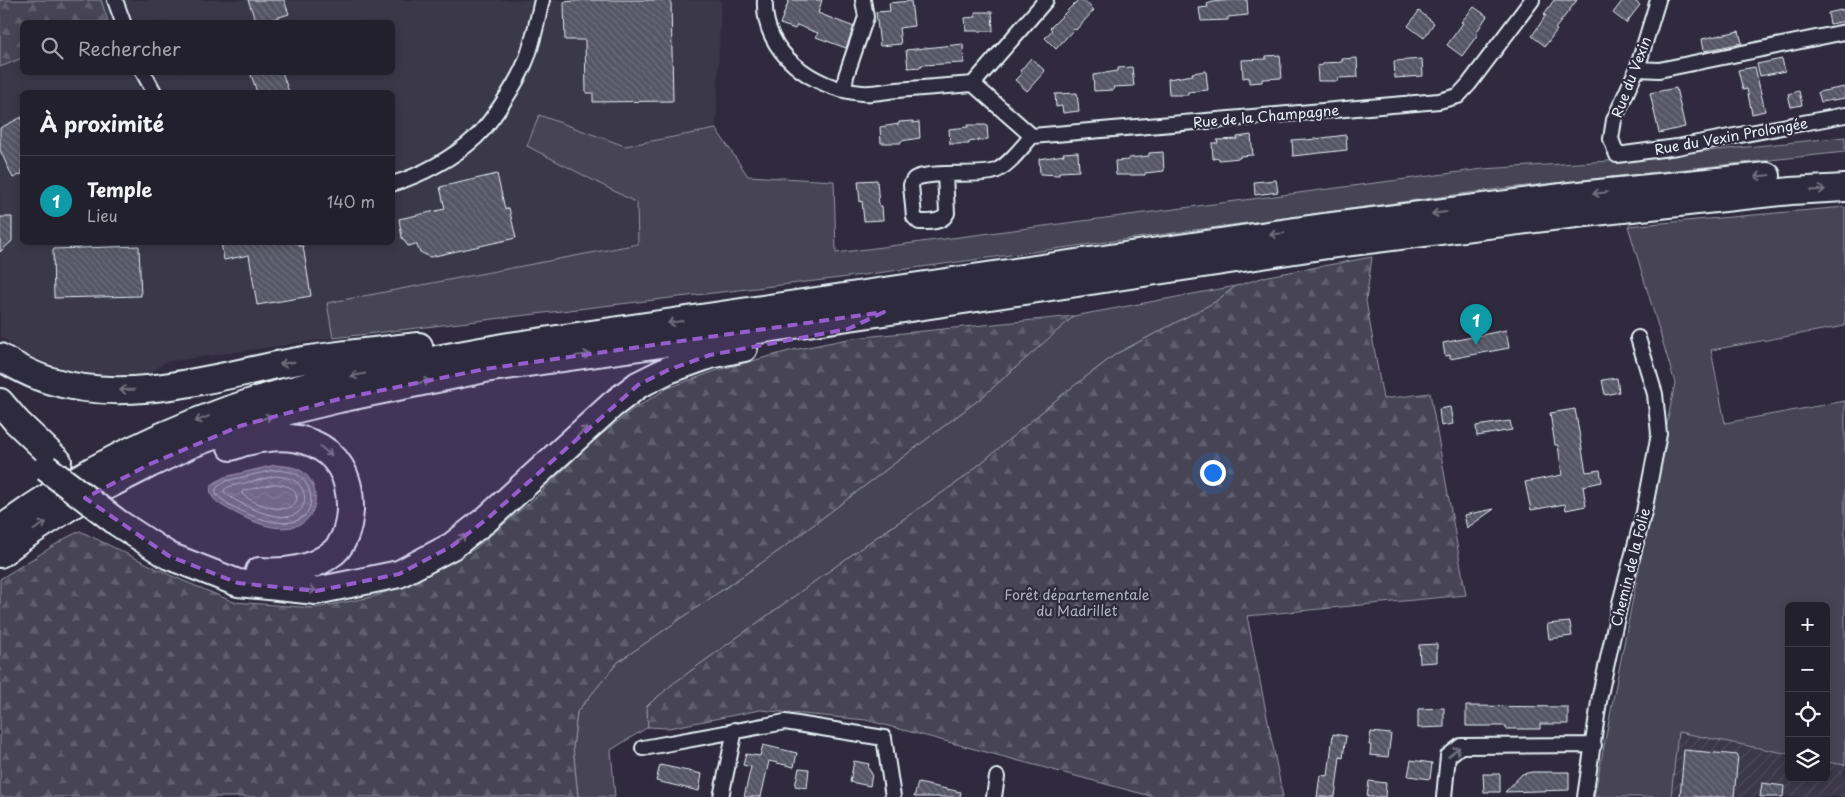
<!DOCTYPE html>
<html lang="fr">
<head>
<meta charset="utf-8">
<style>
	body { margin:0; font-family:"Playpen Sans",sans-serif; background:#2f2d3a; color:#f1f3f6 }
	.controls { position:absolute; right:15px; bottom:15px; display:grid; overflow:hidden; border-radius:8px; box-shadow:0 2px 8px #0003 }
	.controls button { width:45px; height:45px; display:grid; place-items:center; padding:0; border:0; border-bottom:1px solid #403e4a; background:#23202e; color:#f1f3f6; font:25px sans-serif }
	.you { position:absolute; left:1212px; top:472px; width:18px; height:18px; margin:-12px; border:4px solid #fff; border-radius:50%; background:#1a73e8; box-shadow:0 0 0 8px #1a73e833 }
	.badge { display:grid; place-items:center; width:32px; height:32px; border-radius:50%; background:#ff9aa2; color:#fff; font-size:16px; font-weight:700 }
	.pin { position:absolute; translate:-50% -41px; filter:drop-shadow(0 1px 2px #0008) }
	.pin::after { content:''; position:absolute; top:26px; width:18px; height:15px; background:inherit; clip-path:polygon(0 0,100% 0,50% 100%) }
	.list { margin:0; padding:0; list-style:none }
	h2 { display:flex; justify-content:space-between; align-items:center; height:65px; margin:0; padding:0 20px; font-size:21px }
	h2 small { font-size:16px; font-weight:400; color:#a3a3aa }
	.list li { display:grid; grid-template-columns:32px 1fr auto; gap:15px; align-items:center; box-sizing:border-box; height:90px; padding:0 20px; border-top:1px solid #403e4a }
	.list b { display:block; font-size:19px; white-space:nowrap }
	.list p { margin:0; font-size:16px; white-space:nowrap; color:#a3a3aa }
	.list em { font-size:16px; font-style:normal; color:#a3a3aa }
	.icon { flex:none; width:28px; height:28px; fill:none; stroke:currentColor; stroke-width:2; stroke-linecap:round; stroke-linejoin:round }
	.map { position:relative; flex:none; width:1845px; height:797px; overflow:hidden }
	.search { position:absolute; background:#23202e; box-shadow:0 2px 8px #0003; left:20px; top:20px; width:375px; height:55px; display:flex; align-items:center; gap:12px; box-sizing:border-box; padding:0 18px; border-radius:8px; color:#a3a3aa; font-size:19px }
	.panel { position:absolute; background:#23202e; box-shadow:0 2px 8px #0003; left:20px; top:90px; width:375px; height:155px; border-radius:8px }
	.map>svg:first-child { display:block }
</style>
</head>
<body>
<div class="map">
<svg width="1845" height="797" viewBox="0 0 1845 797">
	<defs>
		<pattern id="industrial-furrows" width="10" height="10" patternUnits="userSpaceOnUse" patternTransform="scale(1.25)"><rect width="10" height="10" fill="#3b3749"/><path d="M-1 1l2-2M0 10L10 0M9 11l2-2" fill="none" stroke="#4e4b5b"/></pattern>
		<pattern id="forest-firs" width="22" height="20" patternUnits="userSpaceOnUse" patternTransform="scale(1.25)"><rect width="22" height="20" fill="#464455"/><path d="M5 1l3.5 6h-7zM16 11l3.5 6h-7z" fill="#615f6e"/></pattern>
		<pattern id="water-waves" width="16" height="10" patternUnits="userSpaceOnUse" patternTransform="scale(1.25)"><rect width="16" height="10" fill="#696978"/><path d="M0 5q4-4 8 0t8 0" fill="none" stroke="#7e7f8c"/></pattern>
		<pattern id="building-back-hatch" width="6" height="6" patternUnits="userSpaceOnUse" patternTransform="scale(1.25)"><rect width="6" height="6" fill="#575565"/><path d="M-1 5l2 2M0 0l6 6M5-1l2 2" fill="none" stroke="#6f6e7c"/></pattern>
	</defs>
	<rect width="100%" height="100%" fill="#2f2a3d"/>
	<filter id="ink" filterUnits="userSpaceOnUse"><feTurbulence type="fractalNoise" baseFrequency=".02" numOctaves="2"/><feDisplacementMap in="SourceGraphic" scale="10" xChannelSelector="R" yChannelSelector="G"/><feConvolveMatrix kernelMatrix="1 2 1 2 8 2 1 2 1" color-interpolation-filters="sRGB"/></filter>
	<g filter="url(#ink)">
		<path fill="#3b3749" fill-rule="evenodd" d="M101 0H721L716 129 625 146 539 115 527 146 637 203 638 244 328 303 333 338 165 362 150 374 117 375 74 373 24 354 0 336V67L22 58V72H392V22H108ZM22 92H392V242H22Z"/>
		<path fill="url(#industrial-furrows)" d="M1678 732 1789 754V778H1826V762L1845 765V797H1671Z"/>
		<path fill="#464455" stroke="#979aa6" d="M539 115 625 146 716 129 748 176 834 181 836 253 1483 169 1609 161 1845 137V152L1498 189 840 278 333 338 327 303 638 244 637 203 527 146Z
			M1845 207V326L1711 350 1725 423 1845 401V765L1826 762V606H1789V754L1678 732 1671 797H1594L1675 383 1628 226Z
			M1236 286 1215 302 1116 354 1062 395 961 480 868 543 674 683 647 706 648 727 611 750 615 797H578L573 748 577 712 618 662 780 550 981 398 1074 316Z"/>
		<path fill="url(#forest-firs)" stroke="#979aa6" d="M0 0H101L108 22H22V58L0 67Z
			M1372 257 1366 301 1383 399 1430 393 1466 595 1247 616 1283 797H1154L866 720 760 710 669 728 648 727 647 706 674 683 868 543 961 480 1062 395 1116 354 1215 302 1236 286 1268 276Z
			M1074 316 981 398 780 550 618 662 577 712 573 748 578 797H0V579L66 538 80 531 172 576 234 602 315 608 372 597 418 580 476 548 535 498 590 444 632 410 668 388 718 370 793 350 853 338Z"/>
		<path fill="url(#water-waves)" stroke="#9c9fab" d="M275 465C283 466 291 466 298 469 323 481 321 522 292 527 271 531 248 520 230 510 219 504 208 499 211 485L224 477Z"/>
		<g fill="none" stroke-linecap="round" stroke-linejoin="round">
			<path stroke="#b5bbc5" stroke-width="1" d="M275 470C283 471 291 471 298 475 313 485 317 511 298 520 277 530 231 510 216 494V488L226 481Z
				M276 476C282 477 289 477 295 481 306 488 309 506 296 514 278 524 238 504 224 492V490L228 487Z
				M275 484C286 485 297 487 297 500L292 507C277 512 254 504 242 494L243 491Z"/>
		</g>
		<path fill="url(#building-back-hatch)" stroke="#e8f1f8" d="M248 0H284L289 14 263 22H256Z
			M584 0H671L673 101 593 102V93H586L585 40H565L564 2Z
			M789 0H822L818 13 854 27 846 48 816 37 818 33 797 25 795 29 780 24Z
			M1078 0H1083L1094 10 1076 30 1074 29 1056 49 1045 38 1052 30 1050 28Z
			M1231 0H1247L1248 15 1228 17V20L1201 21 1199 8 1208 7 1207 4 1213 2Z
			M1554 0H1577L1555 29 1557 30 1545 46 1532 36 1546 15 1544 14Z
			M1623 0H1633L1640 5 1626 23 1613 13Z
			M911 1 914 26 899 28 901 44 880 46 876 12 890 11 889 3Z
			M1474 7 1487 16 1476 33 1478 34 1462 56 1447 45 1463 23 1461 22Z
			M1845 9V21L1830 24 1828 13Z
			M1419 11 1434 23 1424 38 1408 26Z
			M975 12H992L993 31H966L965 18 976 17Z
			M1739 31 1742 43 1704 51 1702 39Z
			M963 44 964 63 921 65V67L908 68 906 50Z
			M1280 55 1282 78 1262 79V82L1249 83V77L1243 78 1242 60 1266 59V56Z
			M1031 58 1045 71 1027 91 1015 80 1022 73 1020 71Z
			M1357 58 1358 77 1338 78V81H1318L1317 66 1323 65V63L1342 62V59Z
			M1422 59 1423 76 1395 78 1394 61Z
			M1782 59 1785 71 1760 76 1757 64Z
			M1132 67 1134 86 1113 87 1114 90 1094 91 1093 75 1118 71V68Z
			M1755 67 1765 111 1752 114 1747 89 1743 90 1738 70Z
			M1206 71 1208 90 1188 92V95H1169L1168 79 1193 75 1192 73Z
			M250 72H282L289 92H257Z
			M1845 87V98L1821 102 1818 92Z
			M1676 88 1685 127 1659 133 1650 93Z
			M1799 91 1802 105 1791 107 1788 94Z
			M1077 93 1079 111 1063 113 1062 106 1056 107 1055 94Z
			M22 117V174L13 178 0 150V128Z
			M913 121V123L919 122 920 138 901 141V143H881L880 127 899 124V122Z
			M968 125H987L988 139 969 142V144H950L949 129 968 127Z
			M1251 135 1253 155 1240 156V158L1219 160V158L1213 159 1212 143H1218L1217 140 1238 139 1237 137Z
			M1346 135 1347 150 1293 156 1292 140 1305 139 1307 140Z
			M1078 152 1079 171 1059 172V175L1040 174 1039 159 1064 155 1063 153Z
			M1163 152 1164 171 1145 173V175H1116L1115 161 1129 160V158L1149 156V153Z
			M497 174 505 209 509 208 516 238 430 257 420 252 416 244 408 246 402 238 399 219 445 209 440 187Z
			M877 180 879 206H882L883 220 864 221 862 201 860 202 858 181Z
			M1276 180 1278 192 1255 195 1254 182Z
			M0 217H12V241L0 252Z
			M221 242H298L299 246H303L311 296 257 305 249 255 224 260Z
			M139 246 141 296 54 298 53 249Z
			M1506 330 1509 348 1450 359V355L1445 356 1443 343Z
			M1617 378 1619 392 1605 395 1602 380Z
			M1450 407 1453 424 1441 426 1439 409Z
			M1575 409 1586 472 1600 470 1602 482 1583 486 1586 506 1566 510 1565 504 1531 510 1525 482 1562 475 1558 445H1555L1550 413Z
			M1510 421 1512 430 1477 436 1476 426Z
			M1494 509 1467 528 1464 515Z
			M1570 622 1572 636 1549 639 1547 624Z
			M1437 644V662L1420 663 1419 645Z
			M1466 706 1568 707V724H1540V729H1506V726H1466Z
			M1444 708V727L1418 728V709Z
			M1371 732 1391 734 1388 757 1370 755 1371 745H1369Z
			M1333 734 1346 736 1343 758 1340 757 1335 797H1317L1320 775 1328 776Z
			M763 745 797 753 794 767 769 761 761 797H744L751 767 743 765 746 754 760 756Z
			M1684 750 1738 755 1734 797H1680Z
			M1411 760 1432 763 1430 779 1408 776Z
			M854 761 869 764 868 768 872 774 870 786 850 782Z
			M660 765 702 774 699 791 656 781Z
			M799 768 809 769 807 788 795 786Z
			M1532 772H1569V790L1505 792 1522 774Z
			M1483 774H1500V792H1484Z
			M1369 781 1386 783 1385 797H1367Z
			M918 783 961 792 960 797H914Z
			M1762 783 1784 786 1783 797H1760Z"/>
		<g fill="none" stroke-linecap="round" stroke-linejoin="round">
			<defs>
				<path id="street" d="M115 0 123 22
					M765 0C762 53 814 89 862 93 873 94 885 91 897 90 922 88 947 86 973 84
					M1658 0 1637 69 1614 120 1611 139 1617 155 1677 147 1845 115
					M1637 69 1659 70 1845 32
					M143 72 154 92
					M973 84 1032 136 1439 101 1458 96 1469 84 1532 0
					M973 84 1046 0
					M844 90 846 76 866 17 863 0
					M945 175 947 213C943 223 928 222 919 222L914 217 911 185C913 180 914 178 919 177 941 171 969 176 992 172 1006 169 1022 147 1032 136
					M392 184C422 175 453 158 476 137 491 123 517 83 525 63 533 44 537 21 542 0
					M643 748 785 722 884 738 893 797
					M721 797 735 730
					M994 797 997 777
					M1444 797 1448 756 1461 746 1594 745
					M1585 797 1600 695 1620 603 1644 512 1659 434 1655 394 1638 338"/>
				<path id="highway" d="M0 357C15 366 31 375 48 380 126 405 210 378 287 363 330 355 375 351 419 346
					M0 402 17 422 58 461
					M231 447C287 425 352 438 350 510 349 525 346 541 334 552 312 570 286 573 259 571
					M118 523 169 556 238 583 316 591 399 574 452 546 488 518 612 405 638 385 668 370 710 355 744 348
					M0 530C79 471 170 427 264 398 344 374 427 361 509 346L1323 227 1570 196 1767 176
					M0 554 23 537 83 498 150 464 192 444 240 426 289 411 339 399 485 369 884 312 1328 245 1576 214 1791 191 1845 188"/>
			</defs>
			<use href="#street" stroke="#e8f1f8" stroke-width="18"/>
			<use href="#highway" stroke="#e8f1f8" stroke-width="30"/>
			<use href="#street" stroke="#2f2a3d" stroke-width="14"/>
			<use href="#highway" stroke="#2f2a3d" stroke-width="26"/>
			<defs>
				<path id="highway-bridge" d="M46 468 118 523"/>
			</defs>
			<use href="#highway-bridge" stroke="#e8f1f8" stroke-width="30" stroke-linecap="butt"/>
			<use href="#highway-bridge" stroke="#2f2a3d" stroke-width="26"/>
		</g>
		<defs><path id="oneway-shaft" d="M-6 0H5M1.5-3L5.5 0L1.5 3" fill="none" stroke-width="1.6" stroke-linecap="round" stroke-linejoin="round" transform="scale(1.25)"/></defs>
		<g stroke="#70707e">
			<use href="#oneway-shaft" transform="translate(1762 176) rotate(175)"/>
			<use href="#oneway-shaft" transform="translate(1818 190) rotate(-4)"/>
			<use href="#oneway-shaft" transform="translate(1600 193) rotate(174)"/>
			<use href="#oneway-shaft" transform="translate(1439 213) rotate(173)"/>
			<use href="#oneway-shaft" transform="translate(1277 234) rotate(172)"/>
			<use href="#oneway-shaft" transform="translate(675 322) rotate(172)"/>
			<use href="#oneway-shaft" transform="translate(583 355) rotate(-8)"/>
			<use href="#oneway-shaft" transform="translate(287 363) rotate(170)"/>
			<use href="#oneway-shaft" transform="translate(358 375) rotate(168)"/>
			<use href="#oneway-shaft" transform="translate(423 382) rotate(-11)"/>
			<use href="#oneway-shaft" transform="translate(127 390) rotate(179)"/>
			<use href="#oneway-shaft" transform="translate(265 418) rotate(-17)"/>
			<use href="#oneway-shaft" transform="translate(202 419) rotate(158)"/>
			<use href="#oneway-shaft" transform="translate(582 432) rotate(-42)"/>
			<use href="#oneway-shaft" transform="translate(326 451) rotate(39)"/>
			<use href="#oneway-shaft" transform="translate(40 526) rotate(-32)"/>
			<use href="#oneway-shaft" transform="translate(460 539) rotate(-38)"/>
			<use href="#oneway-shaft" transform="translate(309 590) rotate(4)"/>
			<use href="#oneway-shaft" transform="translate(1454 752) rotate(-40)"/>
		</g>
	</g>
	<path fill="#965dcd" fill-opacity="0.2" stroke="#965dcd" stroke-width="4" stroke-dasharray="10 6" stroke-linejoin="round" d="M884 312 848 329 710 355 668 370 638 385 488 518 452 546 399 574 316 591 238 583 169 556 85 498 150 464 240 426 339 399 485 369Z"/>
	<g text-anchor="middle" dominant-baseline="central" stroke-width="4.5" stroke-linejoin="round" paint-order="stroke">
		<g font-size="14" fill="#e8f1f8" stroke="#2f2a3d">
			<text transform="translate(1631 77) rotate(-69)">Rue du Vexin</text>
			<text transform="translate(1266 116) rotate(-5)">Rue de la Champagne</text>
			<text transform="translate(1731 136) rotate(-10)">Rue du Vexin Prolongée</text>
			<text transform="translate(1630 567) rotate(-76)">Chemin de la Folie</text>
		</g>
		<g font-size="14" fill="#afb4bf" stroke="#2f2a3d">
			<text x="1077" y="594">Forêt départementale<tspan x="1077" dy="16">du Madrillet</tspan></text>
		</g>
	</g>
</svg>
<div class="controls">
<button>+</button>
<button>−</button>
<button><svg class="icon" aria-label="locate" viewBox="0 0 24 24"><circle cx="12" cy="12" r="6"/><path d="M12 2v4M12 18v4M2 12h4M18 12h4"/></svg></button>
<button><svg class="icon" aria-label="layers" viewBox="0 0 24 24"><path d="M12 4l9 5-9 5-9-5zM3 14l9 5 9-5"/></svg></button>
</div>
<div class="you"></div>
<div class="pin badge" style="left:1476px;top:345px;background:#0f9aa8">1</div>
<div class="search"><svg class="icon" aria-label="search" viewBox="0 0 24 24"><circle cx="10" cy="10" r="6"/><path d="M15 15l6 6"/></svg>Rechercher</div>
<section class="panel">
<h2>À proximité<small></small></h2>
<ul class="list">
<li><span class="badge" style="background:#0f9aa8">1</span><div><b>Temple</b><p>Lieu</p></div><em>140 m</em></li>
</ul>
</section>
</div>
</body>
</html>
